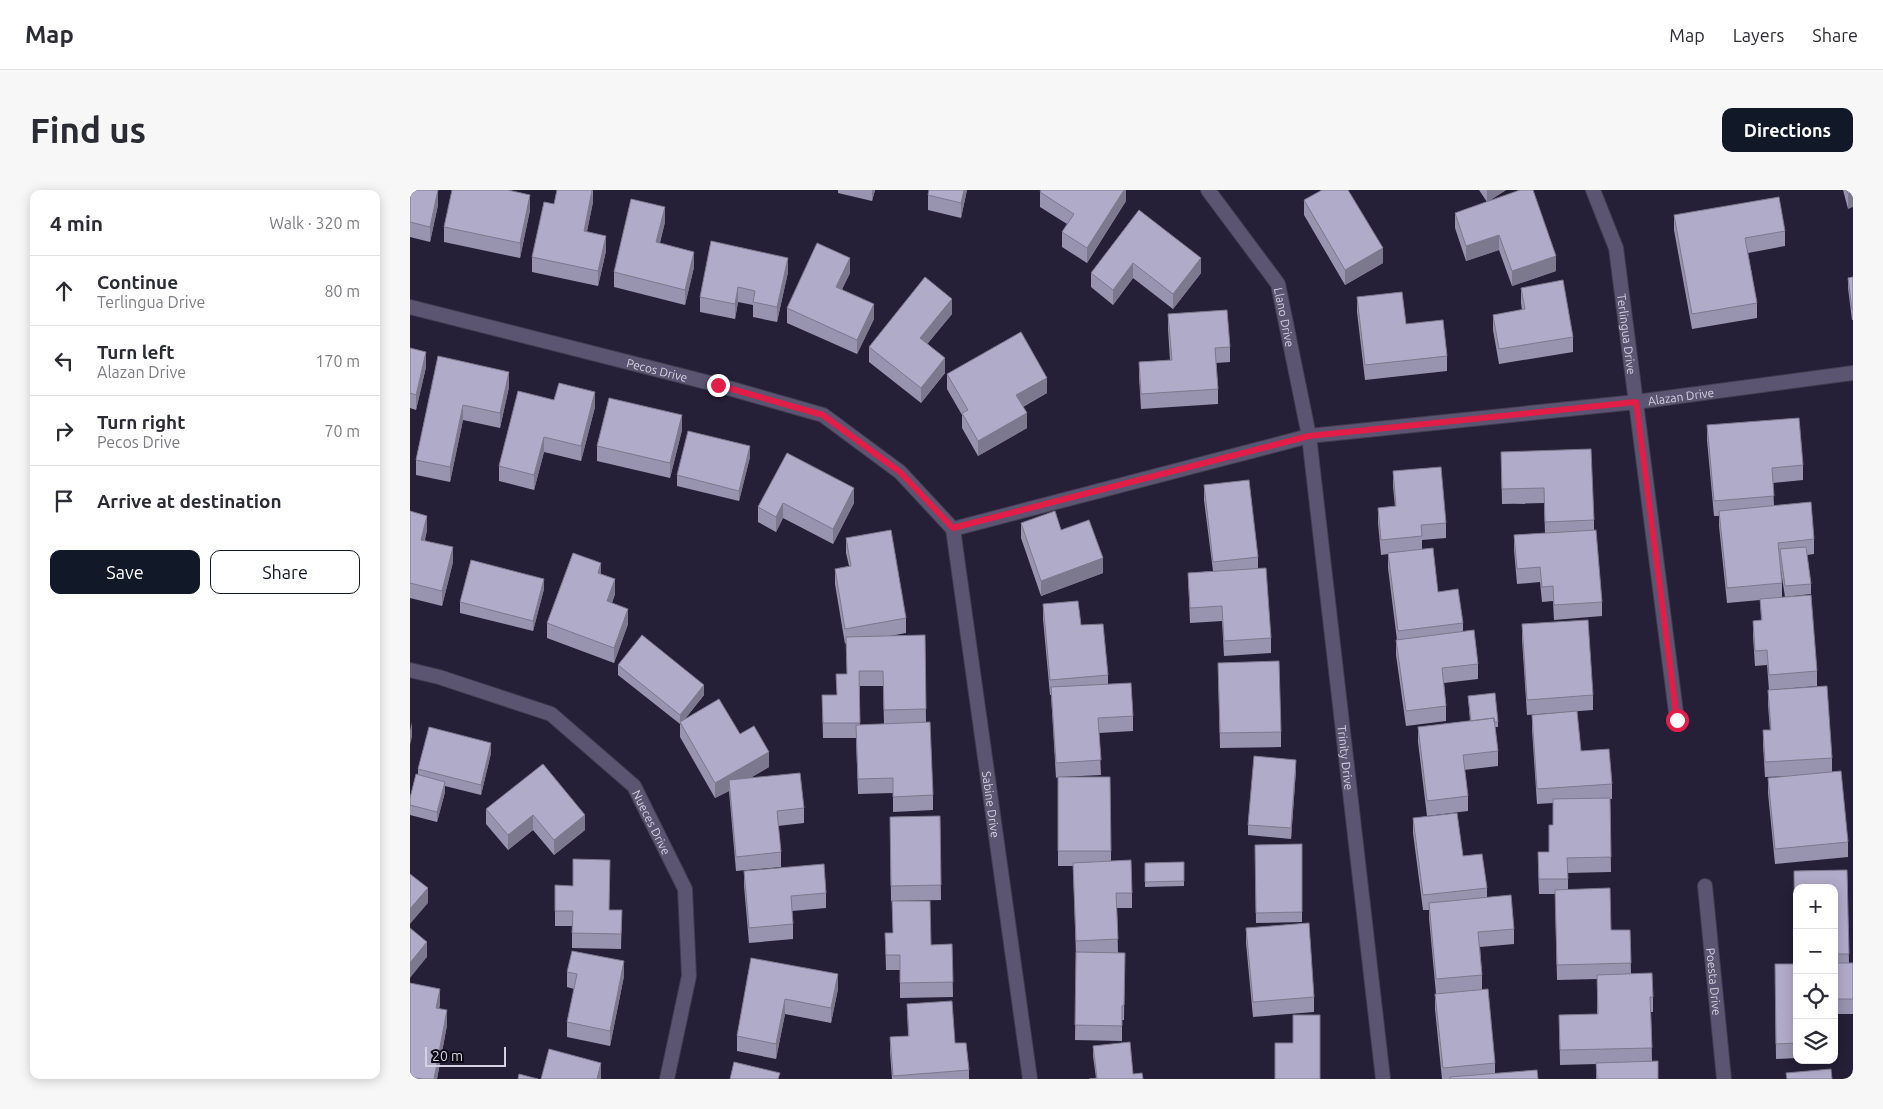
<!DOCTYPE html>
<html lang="en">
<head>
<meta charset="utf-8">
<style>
	body { margin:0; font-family:Ubuntu,sans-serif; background:#f7f7f7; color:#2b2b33 }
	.controls { position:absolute; right:15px; bottom:15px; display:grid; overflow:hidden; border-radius:10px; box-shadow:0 2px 12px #0003 }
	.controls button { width:45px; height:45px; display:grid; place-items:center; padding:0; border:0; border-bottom:1px solid #e1e1e2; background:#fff; color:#2b2b33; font:25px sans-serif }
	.scale { position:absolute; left:15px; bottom:12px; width:81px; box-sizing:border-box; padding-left:5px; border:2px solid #d4d1e1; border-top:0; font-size:14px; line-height:18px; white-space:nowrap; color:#d4d1e1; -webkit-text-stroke:4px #0e0b16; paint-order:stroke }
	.stop { position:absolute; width:15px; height:15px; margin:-11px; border:4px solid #e11d48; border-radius:50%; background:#fff }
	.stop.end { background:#e11d48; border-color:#fff; box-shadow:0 1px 5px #0008 }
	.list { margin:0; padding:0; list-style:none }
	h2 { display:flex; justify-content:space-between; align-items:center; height:65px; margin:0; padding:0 20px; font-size:21px }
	h2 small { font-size:16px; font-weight:400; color:#7c7c81 }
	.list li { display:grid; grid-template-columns:32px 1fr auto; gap:15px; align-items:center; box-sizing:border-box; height:70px; padding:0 20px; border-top:1px solid #e1e1e2 }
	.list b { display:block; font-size:19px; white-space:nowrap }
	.list p { margin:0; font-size:16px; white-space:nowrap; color:#7c7c81 }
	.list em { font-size:16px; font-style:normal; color:#7c7c81 }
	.actions { display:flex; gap:10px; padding:15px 20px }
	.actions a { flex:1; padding:11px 0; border:1px solid #111827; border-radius:10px; text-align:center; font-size:18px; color:#111827 }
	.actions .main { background:#111827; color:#fff }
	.icon { flex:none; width:28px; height:28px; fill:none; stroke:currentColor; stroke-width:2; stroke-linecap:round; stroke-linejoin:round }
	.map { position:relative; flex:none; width:1443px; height:889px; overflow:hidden; border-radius:10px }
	header { display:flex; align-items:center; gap:30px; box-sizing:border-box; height:70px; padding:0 25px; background:#fff; border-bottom:1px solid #e1e1e2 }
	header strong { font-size:24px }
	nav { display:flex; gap:28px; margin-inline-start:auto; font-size:18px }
	.intro { display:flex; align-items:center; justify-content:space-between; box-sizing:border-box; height:120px; padding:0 30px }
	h1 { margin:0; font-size:35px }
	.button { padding:12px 22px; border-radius:10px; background:#111827; color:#fff; font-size:18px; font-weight:700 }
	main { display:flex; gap:30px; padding:0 30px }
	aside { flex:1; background:#fff; border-radius:10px; box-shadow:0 2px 12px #0003 }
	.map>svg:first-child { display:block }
</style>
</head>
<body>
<header>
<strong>Map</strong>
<nav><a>Map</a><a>Layers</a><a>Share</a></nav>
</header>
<div class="intro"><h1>Find us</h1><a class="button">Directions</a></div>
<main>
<aside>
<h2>4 min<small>Walk · 320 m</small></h2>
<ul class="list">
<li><svg class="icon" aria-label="ahead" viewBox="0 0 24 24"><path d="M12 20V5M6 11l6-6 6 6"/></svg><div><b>Continue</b><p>Terlingua Drive</p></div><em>80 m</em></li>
<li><svg class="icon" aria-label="left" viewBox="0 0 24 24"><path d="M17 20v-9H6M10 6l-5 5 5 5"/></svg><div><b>Turn left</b><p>Alazan Drive</p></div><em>170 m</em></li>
<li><svg class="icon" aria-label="right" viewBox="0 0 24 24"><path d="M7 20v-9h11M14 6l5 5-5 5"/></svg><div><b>Turn right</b><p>Pecos Drive</p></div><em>70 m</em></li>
<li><svg class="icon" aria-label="arrive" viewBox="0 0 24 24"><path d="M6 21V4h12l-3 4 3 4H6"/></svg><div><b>Arrive at destination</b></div></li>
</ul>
<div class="actions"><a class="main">Save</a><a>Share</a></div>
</aside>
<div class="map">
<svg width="1443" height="889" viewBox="0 0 1443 889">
	<rect width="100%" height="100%" fill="#251f37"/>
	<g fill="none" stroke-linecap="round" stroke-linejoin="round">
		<defs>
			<g id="minor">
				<path id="s1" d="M798 0 868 94 899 246 973 889"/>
				<path id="s2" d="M1183 0 1206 58 1267 530"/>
				<path id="s3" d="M0 117 308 195 413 225 490 282 543 339"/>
				<path id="s4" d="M543 339 899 246 1226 212 1443 183"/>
				<path id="s5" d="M543 339 620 889"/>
				<path id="s6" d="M0 480 29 487 141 524 224 596 275 699 279 786 257 889"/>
				<path id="s7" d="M1295 696 1314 889"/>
			</g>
		</defs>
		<use href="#minor" stroke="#423c51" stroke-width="16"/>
		<use href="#minor" stroke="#5b5571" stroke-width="14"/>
	</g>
	<path fill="#9893ae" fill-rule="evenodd" d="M0 0 28 15 20 52 0 47Z
		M183 0V12L177 41 196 61 188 96 122 82V67L144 14Z
		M428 0H465L462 11 428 3Z
		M519 0H557L551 28 518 20V5Z
		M716 0V11L677 73 652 57V42L657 34 630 17V2Z
		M1069 0H1096L1079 11 1146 81 1102 96 1089 60 1056 71 1045 38V23L1077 12Z
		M1433 0H1443L1438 19Z
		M894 10 973 73 935 95 894 25Z
		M120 20 110 68 34 52V37Z
		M729 20 791 83 763 119 723 88 703 115 681 97V83Z
		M1264 25 1375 41V56L1338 63 1347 113V128L1282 139 1264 40Z
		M255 32 250 53 284 77 275 115 204 97V82Z
		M378 82 367 132 343 127V115L328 112 325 129 290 122V107Z
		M440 83 432 99 464 129 447 164 377 133V118Z
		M1443 87V130H1442L1438 98V88Z
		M1111 98 1163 147V162L1089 174 1083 140V125L1112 120 1111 113Z
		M947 107 996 134 1037 166V181L955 190 947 122Z
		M542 124 517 154 535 183 511 213 459 172V157Z
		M758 124 820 157V172L806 173 808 199V214L731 219 729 187V172L760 170 758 139Z
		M0 158 16 177 6 220 0 218Z
		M28 166 99 197 90 238 53 230 40 292 6 285V270Z
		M537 184 637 203 613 217 617 238 568 266 552 238V225L537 199Z
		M144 210 185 217 171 271 134 262 124 300 89 291V276Z
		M1297 235 1393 275V290L1363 293 1364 316 1404 349V364L1397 365 1401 394V404L1375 407 1369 368 1372 393V407L1407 481V496L1359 500 1357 475 1345 476 1343 446V431L1351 430 1350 410 1317 413 1309 336V326H1304L1297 250Z
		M272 240 260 288 187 271V256Z
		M1091 262 1184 330V340L1192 412V426L1144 430 1143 411 1132 412 1130 392 1107 394 1104 360V345L1135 343 1134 313 1092 314Z
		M377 263 444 313 423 354 373 328 366 342 348 332V317Z
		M340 267 329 311 267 296V285Z
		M983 281 1036 333V348L1012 350V360L1028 402 1053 433V441L1068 474V489L1034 493 1036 516V531L996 536 986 465V450H987L978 378V364L971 365 968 333V318L985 317 983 296Z
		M794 295 848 367V378L861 448V463L814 466 812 431 780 433 778 383 803 381 794 310Z
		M0 321 17 340 15 350 43 372 32 416 0 408Z
		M611 333 651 340 693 383 631 406 611 348Z
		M436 348 496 428V443L480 446 515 445 516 532 523 605V620L483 622V603L448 604 446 548H413L412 505H427L437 484 436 453 435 454 425 394V379L439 376 436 363ZM450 496H473L474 534 450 535Z
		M134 399 123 441 50 423V412Z
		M205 404 202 413 218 434 204 473 137 448V433Z
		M633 414 671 435 698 485V494L723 526V541L689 543 691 585 650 587 701 661V671L722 703V718H707L708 763H715L714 830H712V851L665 850 666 766 663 676H648V587L646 588 641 505H640L633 429Z
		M1112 434 1183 505V520L1117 525 1112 449Z
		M808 473 871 542V557L810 558Z
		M208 475 294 505 275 529 330 544 359 577 340 588 394 618V633L368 636 371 662V677L326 681 319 601 305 608 270 547V534L208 485Z
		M1358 500 1422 568V582L1438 652V667L1365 674 1358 603V588L1381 586 1355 587 1353 555V540H1360L1358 515Z
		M1058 506 1088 532V537H1085L1088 561V576L1054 580 1058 606V621L1017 626 1008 552V537L1060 531Z
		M1122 525 1171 561 1202 594V609H1200L1201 682 1158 683V699L1201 740H1220L1221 784 1243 807V822H1241L1242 871 1248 889H1186V874L1150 875 1149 825 1187 824V789L1147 790 1145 704H1129L1128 677V662H1139L1143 635V613L1127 614 1122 540Z
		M81 563 71 605 35 596V602L27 632 0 625V615L8 585V579Z
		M886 580 881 649 838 645V635Z
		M76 619 175 625V640L144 665 123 640 98 660 76 634Z
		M530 626 531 710 481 711 480 627Z
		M1003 628 1053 666 1077 698V707L1104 739V754L1070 757 1072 785V799L1085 873V883L1128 889H1032L1025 819V804H1026L1019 728V720H1013L1003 643Z
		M892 654V732L846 733 845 655Z
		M774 672V696L735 697V673Z
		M1437 680 1439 773H1443V824H1424V698H1387V868L1366 869 1365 789 1385 774 1384 681Z
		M334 681 416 703V718L382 721 383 734V749L339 753 334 696Z
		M145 695 200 720H212L211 759 162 758V736H145Z
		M836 738 904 807V822L843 827 836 753Z
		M475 743 521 755 542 754 543 807 490 808V780H476Z
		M341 768 428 799 421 833 375 824 366 869 327 861V846Z
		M157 782 214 786 200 856 157 847V832L164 799 157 797Z
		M0 793 30 814 29 819 37 835 27 889H0Z
		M497 814 545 853 559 880V889H482L480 862V847L498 846Z
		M683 856 723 884 686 888 683 866Z"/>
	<path fill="#7c788d" d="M28 0V15L20 52V37Z
		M182 0 183 12 174 56V41Z
		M462 0H465L462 11Z
		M554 0H557L551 28V13Z
		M714 0H716V11L677 73V58Z
		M1077 0H1096L1077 12Z
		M1443 2V17L1438 19V4Z
		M120 5V20L110 68V53Z
		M255 17V32L246 67V52Z
		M1089 45V60L1056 71V56Z
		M196 46V61L188 96V81Z
		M973 58V73L935 95V80Z
		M284 62V77L275 115V100Z
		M1146 66V81L1102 96V81Z
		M378 68V82L367 132V117Z
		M440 68V83L426 112V97Z
		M791 68V83L763 119V104Z
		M723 73V88L703 115V100Z
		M328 97V112L325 129V114Z
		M542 109V124L510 163V148Z
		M464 114V129L447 164V150Z
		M16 162V177L6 220V205Z
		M535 168V183L511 213V198Z
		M99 182V197L90 238V223Z
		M637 188V203L606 220V205Z
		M185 202V217L171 271V256Z
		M53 215V230L40 292V277Z
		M617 223V238L568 266V251Z
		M272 225V240L260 288V273Z
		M134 247V262L124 300V285Z
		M340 256V267L329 311V301Z
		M444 298V313L423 354V339Z
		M373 313V328L366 342V327Z
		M17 326V340L11 364V350Z
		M43 357V372L32 416V401Z
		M693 368V383L631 406V391Z
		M191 373V388L188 383Z
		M134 389V399L123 441V431Z
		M205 389V404L197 426V411Z
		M218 419V434L204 473V458Z
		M294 495V505L270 535V525Z
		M2 532V547L0 555V540Z
		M81 553V563L71 605V595Z
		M359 562V577L320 600 319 590V601L305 608V593Z
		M886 570V580L881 649V638Z
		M35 592V602L27 632V622Z
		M123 625V640L98 660V645Z
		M175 625V640L144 665V650Z
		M18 698V713L0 734V719Z
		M17 752V767L0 788V773Z
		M214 771V786L200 856V841Z
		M428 784V799L421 833V818Z
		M30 799V814L26 833V818Z
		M375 809V824L366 869V854Z
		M37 820V835L27 889H24Z
		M191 873V889H187Z"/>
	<path fill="#b1abca" stroke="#7c788d" d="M0 0H28L20 37 0 32Z
		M42 0H98L120 5 110 53 34 37Z
		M147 0H182L174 41 196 46 188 81 122 67 134 12 144 14Z
		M519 0H554L551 13 518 5Z
		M631 0H714L677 58 652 42 664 24 630 2Z
		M912 0H938L973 58 935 80 894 10Z
		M1110 0H1123L1146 66 1102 81 1089 45 1056 56 1045 23Z
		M1437 0H1443V2L1438 4Z
		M1369 7 1375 41 1335 48 1347 113 1282 124 1264 25Z
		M221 9 255 17 246 52 284 62 275 100 204 82Z
		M729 20 791 68 763 104 723 73 703 100 681 83Z
		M301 51 378 68 367 117 343 112 345 101 328 97 325 114 290 107Z
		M407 53 440 68 426 97 464 114 447 150 377 118Z
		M515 87 542 109 510 148 535 168 511 198 459 157Z
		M1443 87V119H1442L1438 88Z
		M1153 90 1163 147 1089 159 1083 125 1115 119 1111 98Z
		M992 102 996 134 1033 130 1037 166 955 175 947 107Z
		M817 120 820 157 805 158 808 199 731 204 729 172 762 170 758 124Z
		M611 142 637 188 606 205 617 223 568 251 552 223 558 220 537 184Z
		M0 158 16 162 6 205 0 203Z
		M28 166 99 182 90 223 53 215 40 277 6 270Z
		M149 193 185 202 171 256 134 247 124 285 89 276 108 201 144 210Z
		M199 208 272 225 260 273 187 256Z
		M1389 228 1393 275 1362 278 1364 306 1304 311 1297 235Z
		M278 241 340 256 329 301 267 285Z
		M1181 259 1184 330 1135 332 1134 298 1092 299 1091 262Z
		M377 263 444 298 423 339 373 313 366 327 348 317Z
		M1031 277 1036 333 1011 335 1012 346 971 350 968 318 986 316 983 281Z
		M839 290 848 367 803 372 794 295Z
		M1401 312 1404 349 1368 353 1372 393 1317 398 1309 321Z
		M0 321 17 326 11 350 43 357 32 401 0 393Z
		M645 321 651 340 679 330 693 368 631 391 611 333Z
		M481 340 496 428 435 439 425 379 441 376 436 348Z
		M1186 340 1192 412 1144 415 1143 396 1132 397 1130 377 1107 379 1104 345Z
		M1396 357 1401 394 1375 396 1370 359Z
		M1023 358 1028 402 1048 399 1053 433 988 441 978 363Z
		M163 363 191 373 188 383 205 389 197 411 218 419 204 458 137 433Z
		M61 370 134 389 123 431 50 412Z
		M856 378 861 448 814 451 812 416 780 418 778 383Z
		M1401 405 1407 481 1359 485 1357 460 1345 461 1343 431 1352 430 1350 409Z
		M668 411 671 435 693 434 698 485 640 490 633 414Z
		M1178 430 1183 505 1117 510 1112 434Z
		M1064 440 1068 474 1032 478 1036 516 996 521 986 450Z
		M232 445 294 495 270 525 208 475Z
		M515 445 516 519 474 520 473 481H449L450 533H413L412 505H427L426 484H437L436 447Z
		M869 471 871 542 810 543 808 473Z
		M721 493 723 526 688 528 691 570 646 573 641 497Z
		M1417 496 1422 568 1355 572 1353 540H1361L1358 500Z
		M1085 503 1088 532H1084V528L1061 531 1058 506Z
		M309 509 330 544 344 536 359 562 305 593 270 532Z
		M1167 521 1171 561 1199 559 1202 594 1127 599 1122 525Z
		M1084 528 1088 561 1053 565 1058 606 1017 611 1008 537Z
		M520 532 523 605 483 607V588L448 589 446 535Z
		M19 537 81 553 71 595 8 579Z
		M844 566 886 570 881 638 838 635Z
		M133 574 175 625 144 650 123 625 98 645 76 619Z
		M1431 581 1438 652 1365 659 1358 588Z
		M390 583 394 618 367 621 371 662 326 667 319 590Z
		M6 584 35 592 27 622 0 615V608Z
		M648 587H700L701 661H648Z
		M1200 608 1201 667 1157 668 1158 689H1129L1128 662H1139V635H1143V609Z
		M1047 623 1053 666 1072 664 1077 698 1013 705 1003 628Z
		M530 626 531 695 481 696 480 627Z
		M892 654V722L846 723 845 655Z
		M163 669 200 670 199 720H212L211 744 162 743 163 721H145V695L163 696Z
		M721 670 722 703H706L708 749 666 751 663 673Z
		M774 672V691L735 692V673Z
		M414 674 416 703 381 706 383 734 339 738 334 681Z
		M1437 680 1439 764H1424V698H1387V765H1385L1384 681Z
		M0 684 18 698 0 719Z
		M1200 698 1201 740H1220L1221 773 1147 775 1145 700Z
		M1101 705 1104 739 1068 742 1072 785 1026 789 1019 713Z
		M482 711H520L521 755 542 754 543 792 490 793V765H476L475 743H483Z
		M899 733 904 807 843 812 836 738Z
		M0 738 17 752 0 773Z
		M162 761 214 771 200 841 157 832 167 784 157 782Z
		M666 762 715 763 714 815 712 816V836L665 835Z
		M341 768 428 784 421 818 375 809 366 854 327 846Z
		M1424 773H1443V809H1424Z
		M1365 774H1387V853L1366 854Z
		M1242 783 1243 807H1240L1242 858 1150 860 1149 825 1188 824 1187 785Z
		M0 793 30 799 26 818 37 820 24 889H12L0 887Z
		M1078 799 1085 873 1033 878 1025 804Z
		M542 811 545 853H556L559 880 483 886 480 847 499 846 497 814Z
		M883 825H910V889H865V853H883Z
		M720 852 723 884 732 883 733 889H679L687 888 683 856Z
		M139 859 191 873 187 889H131Z
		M1248 871V889H1187L1186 873Z
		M324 872 370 883 368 889H320Z
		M1421 879 1422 889H1377L1376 883Z
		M1127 880 1128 889H1040V887Z
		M109 884 128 889H108Z"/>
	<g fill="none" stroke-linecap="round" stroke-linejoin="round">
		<path stroke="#e11d48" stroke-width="6" d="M308 195 413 225 490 282 543 338 899 246 1226 212 1267 530"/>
	</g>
	<g text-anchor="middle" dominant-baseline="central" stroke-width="5" stroke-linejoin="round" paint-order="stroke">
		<g font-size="12" fill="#d4d1e1" stroke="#0e0b16">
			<text stroke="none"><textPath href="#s1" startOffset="151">Llano Drive</textPath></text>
			<text stroke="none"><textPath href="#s2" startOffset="149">Terlingua Drive</textPath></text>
			<text stroke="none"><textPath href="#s3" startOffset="255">Pecos Drive</textPath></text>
			<text stroke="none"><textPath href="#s4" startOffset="742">Alazan Drive</textPath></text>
			<text stroke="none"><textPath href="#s1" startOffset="596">Trinity Drive</textPath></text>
			<text stroke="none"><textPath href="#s5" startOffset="278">Sabine Drive</textPath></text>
			<text stroke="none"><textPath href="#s6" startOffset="298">Nueces Drive</textPath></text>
			<text stroke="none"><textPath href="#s7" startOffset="96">Poesta Drive</textPath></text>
		</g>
	</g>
</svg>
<div class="controls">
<button>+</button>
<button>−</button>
<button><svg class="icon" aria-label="locate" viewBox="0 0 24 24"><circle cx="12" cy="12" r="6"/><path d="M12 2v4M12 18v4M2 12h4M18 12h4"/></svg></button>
<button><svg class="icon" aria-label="layers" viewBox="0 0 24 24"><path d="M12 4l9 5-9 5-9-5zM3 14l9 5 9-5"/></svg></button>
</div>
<div class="scale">20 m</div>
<div class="stop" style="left:1267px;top:530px"></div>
<div class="stop end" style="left:308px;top:195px"></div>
</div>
</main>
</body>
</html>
